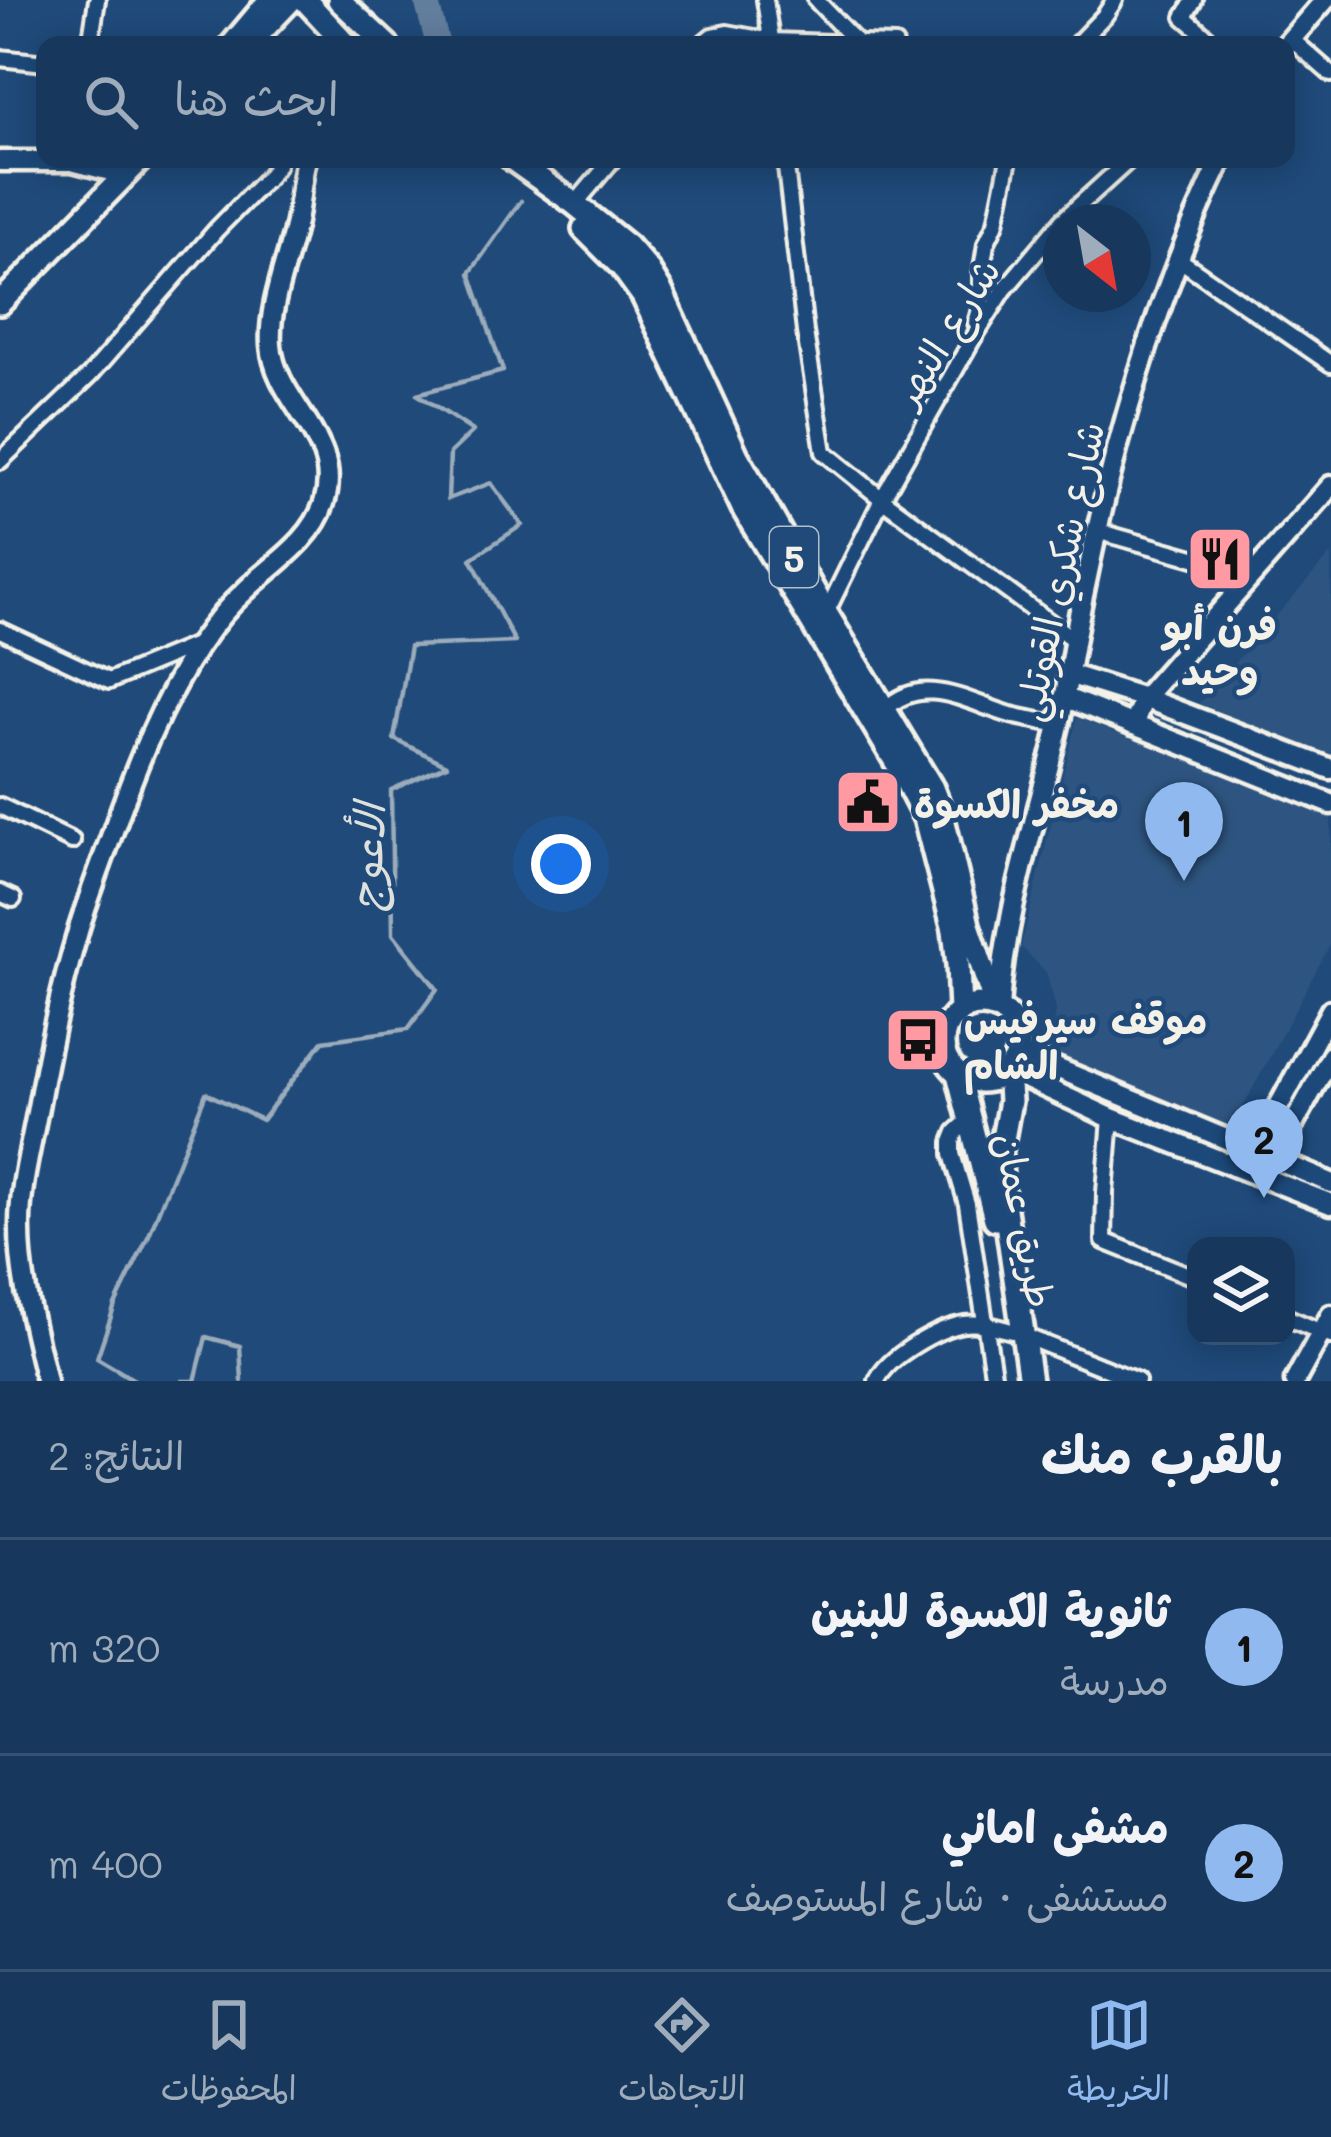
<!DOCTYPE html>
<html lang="ar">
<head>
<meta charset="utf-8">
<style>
	body { margin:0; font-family:Mali,"Playpen Sans Arabic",sans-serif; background:#203f62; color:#f1f3f6; direction:rtl }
	.controls { position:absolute; right:36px; bottom:36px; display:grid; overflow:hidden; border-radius:24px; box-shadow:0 6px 30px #0003 }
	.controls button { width:108px; height:108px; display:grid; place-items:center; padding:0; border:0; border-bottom:3px solid #365272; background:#17385c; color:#f1f3f6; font:60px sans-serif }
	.compass { position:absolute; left:1043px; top:204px; width:108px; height:108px; border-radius:50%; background:#17385c; box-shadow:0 6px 30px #0003; rotate:149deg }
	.you { position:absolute; left:561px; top:864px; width:42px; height:42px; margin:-30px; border:9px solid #fff; border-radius:50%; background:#1a73e8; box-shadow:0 0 0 18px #1a73e833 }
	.badge { display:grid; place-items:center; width:78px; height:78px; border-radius:50%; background:#90b9f0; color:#111; font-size:39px; font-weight:700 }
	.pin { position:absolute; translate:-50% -99px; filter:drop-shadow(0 3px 6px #0008) }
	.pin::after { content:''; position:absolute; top:63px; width:42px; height:36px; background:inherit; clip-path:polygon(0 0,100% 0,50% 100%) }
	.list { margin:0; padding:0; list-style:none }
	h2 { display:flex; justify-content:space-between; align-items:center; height:156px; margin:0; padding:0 48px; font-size:51px }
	h2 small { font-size:39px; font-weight:400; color:#9eacbb }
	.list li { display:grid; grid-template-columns:78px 1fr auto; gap:36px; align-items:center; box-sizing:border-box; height:216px; padding:0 48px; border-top:3px solid #365272 }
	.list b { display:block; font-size:45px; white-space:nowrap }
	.list p { margin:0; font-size:39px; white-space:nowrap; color:#9eacbb }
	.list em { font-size:39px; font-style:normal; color:#9eacbb }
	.icon { flex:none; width:66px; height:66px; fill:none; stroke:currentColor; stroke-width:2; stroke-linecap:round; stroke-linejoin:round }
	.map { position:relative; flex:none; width:1331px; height:1381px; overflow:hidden; direction:ltr }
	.search { position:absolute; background:#17385c; box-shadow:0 6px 30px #0003; left:36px; right:36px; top:36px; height:132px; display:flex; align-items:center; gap:30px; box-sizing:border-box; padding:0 42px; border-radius:24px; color:#9eacbb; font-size:45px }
	.sheet { height:588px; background:#17385c }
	nav { display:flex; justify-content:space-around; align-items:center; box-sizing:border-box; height:168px; border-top:3px solid #365272; background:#17385c; font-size:33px; color:#9eacbb }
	nav a { display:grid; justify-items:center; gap:6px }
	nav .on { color:#90b9f0 }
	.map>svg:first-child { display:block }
</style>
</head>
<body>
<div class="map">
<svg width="1331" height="1381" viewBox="0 0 1331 1381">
	<rect width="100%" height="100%" fill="#1f4a7a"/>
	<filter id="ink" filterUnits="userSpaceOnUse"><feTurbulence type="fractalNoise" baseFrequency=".00833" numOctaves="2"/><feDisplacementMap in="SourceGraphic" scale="24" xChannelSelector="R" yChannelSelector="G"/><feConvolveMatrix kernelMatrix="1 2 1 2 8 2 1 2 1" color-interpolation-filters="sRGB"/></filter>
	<g filter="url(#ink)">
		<path fill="#2d5581" d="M1331 554V757L1199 703Z
			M1077 718 1331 818V943L1231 1129 1049 1051 1056 1009 1046 972 1021 947Z"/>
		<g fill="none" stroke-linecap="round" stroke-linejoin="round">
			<path stroke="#9cacbb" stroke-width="4.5" d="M136 1381 97 1358 115 1305 149 1235 206 1093 262 1120 323 1041 408 1029 437 989 393 934 391 790 447 765 394 739 410 646 515 642 471 559 522 525 491 483 448 499 450 453 473 431 417 394 503 371 470 273 521 201
				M182 1381H195L206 1337 240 1346 242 1381"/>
			<path stroke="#627e9d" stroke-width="24" d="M426 0 438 45"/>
			<defs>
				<path id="minor" d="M765 0 772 45
					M816 0 857 43
					M1194 0 1184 17 1207 37 1211 45
					M1290 38 1331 74
					M90 45 97 0
					M701 45 712 36 727 33 771 41 895 45
					M1076 45 1105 15 1115 0
					M0 58 45 63
					M785 159 805 332 824 452 882 499 1074 640
					M1202 159 1217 171
					M575 204 613 159
					M1177 258 1331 364
					M976 323 981 306V275L986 244 996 223 1009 159
					M0 461 90 375 217 229 270 175 277 165 275 159
					M1097 531 1251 574
					M826 613 882 499 972 340 1004 290 1062 221 1130 159
					M0 630 109 681 201 643
					M886 709C923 672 969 703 1011 715 1027 719 1043 721 1059 725
					M0 806 72 841
					M0 893 13 899
					M1111 1118 1105 1192 1104 1241 1196 1278
					M969 1120 956 1132 952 1142V1154L967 1204 994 1381
					M1286 1317 1331 1336
					M1022 1335 1137 1381
					M877 1381C887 1357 938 1328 964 1324 980 1322 996 1327 1012 1331"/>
				<path id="tertiary" d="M1286 45 1325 0
					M0 161H72L126 175
					M1068 674 1144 698 1331 769
					M1064 697 1331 804
					M1133 725 1144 698 1331 486
					M999 1009C1004 912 1037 820 1059 725 1069 681 1074 635 1084 591 1114 443 1156 295 1222 159
					M1018 1052 1331 1183
					M1008 1070 1111 1118 1331 1204
					M1249 1161 1331 1010
					M1270 1167 1331 1056
					M46 1381C35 1332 20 1280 20 1230 19 1191 30 1151 37 1113 48 1051 61 988 79 928 89 896 101 865 112 834 135 768 161 703 199 645 212 626 229 605 246 590 273 564 312 541 324 503 345 440 275 403 271 345 268 306 288 260 296 222 300 201 301 180 306 159
					M1295 1381 1331 1315"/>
				<path id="secondary" d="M232 45 270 0
					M248 45 291 0
					M0 303 141 159"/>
				<path id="primary" d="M305 0 347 45
					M339 0 387 45
					M512 159 575 204 627 246 648 270 661 291 737 456 826 613 932 788 942 814 968 925 996 1008
					M584 229 622 267 643 296 743 508 896 762 925 818 954 930 958 965 960 1011
					M943 1043a38 38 0 1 1 76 0a38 38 0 1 1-76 0Z
					M1008 1070 1010 1101 1000 1155 1001 1182 1030 1381
					M958 1074 995 1219"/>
			</defs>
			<use href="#minor" stroke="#f4f1e8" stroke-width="22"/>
			<use href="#tertiary" stroke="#f4f1e8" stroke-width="27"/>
			<use href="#secondary" stroke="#f4f1e8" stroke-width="30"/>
			<use href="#primary" stroke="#f4f1e8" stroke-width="30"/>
			<use href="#minor" stroke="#1f4a7a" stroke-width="14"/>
			<use href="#tertiary" stroke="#1f4a7a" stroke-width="18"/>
			<use href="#secondary" stroke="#1f4a7a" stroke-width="21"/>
			<use href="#primary" stroke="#1f4a7a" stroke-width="21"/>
		</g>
	</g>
	<defs>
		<symbol id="restaurant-square" viewBox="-11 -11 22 22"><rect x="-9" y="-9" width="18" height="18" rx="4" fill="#ff9aa2" stroke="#1f4a7a"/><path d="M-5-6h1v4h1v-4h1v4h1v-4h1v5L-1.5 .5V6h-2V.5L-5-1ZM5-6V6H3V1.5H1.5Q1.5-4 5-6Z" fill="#111"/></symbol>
		<symbol id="civic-square" viewBox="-11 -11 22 22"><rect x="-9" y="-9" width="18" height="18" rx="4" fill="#ff9aa2" stroke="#1f4a7a"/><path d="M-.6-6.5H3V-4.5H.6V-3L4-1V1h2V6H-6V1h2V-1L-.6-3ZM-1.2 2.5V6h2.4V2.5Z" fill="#111"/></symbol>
		<symbol id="bus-square" viewBox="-11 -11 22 22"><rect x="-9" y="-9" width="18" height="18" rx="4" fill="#ff9aa2" stroke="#1f4a7a"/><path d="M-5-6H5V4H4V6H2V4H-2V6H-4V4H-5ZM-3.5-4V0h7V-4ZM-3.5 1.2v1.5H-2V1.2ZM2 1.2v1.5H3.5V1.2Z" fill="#111"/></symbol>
	</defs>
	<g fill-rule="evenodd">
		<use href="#restaurant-square" x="1182" y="521" width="76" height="76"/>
		<use href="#civic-square" x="830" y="764" width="76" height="76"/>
		<use href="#bus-square" x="880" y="1002" width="76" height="76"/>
	</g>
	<g text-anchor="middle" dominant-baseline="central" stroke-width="9" stroke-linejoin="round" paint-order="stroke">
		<rect fill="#1f4a7a" stroke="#b4bfc7" stroke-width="3" x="770" y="527" width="48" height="60" rx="9"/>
		<g font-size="36" font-weight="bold" fill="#f4f1e8">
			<text x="794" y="557">5</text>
		</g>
		<g font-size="39" fill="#f4f1e8" stroke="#1f4a7a">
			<text transform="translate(945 331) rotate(-58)">شارع النهر</text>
			<text transform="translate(1058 571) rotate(-78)">شارع شكري القوتلي</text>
			<text transform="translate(1026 1220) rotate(79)">طريق عمان</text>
		</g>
		<g font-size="39" font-weight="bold" fill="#f4f1e8" stroke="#1f4a7a" text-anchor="start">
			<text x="1220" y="624" text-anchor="middle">فرن أبو<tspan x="1220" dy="45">وحيد</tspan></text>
			<text x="914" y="802">مخفر الكسوة</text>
			<text x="964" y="1018">موقف سيرفيس<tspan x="964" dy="45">الشام</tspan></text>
		</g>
		<g font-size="42" font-style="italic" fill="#dee0dd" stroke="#1f4a7a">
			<text transform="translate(366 857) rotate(-87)">الأعوج</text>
		</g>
	</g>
</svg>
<div class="controls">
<button><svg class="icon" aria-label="layers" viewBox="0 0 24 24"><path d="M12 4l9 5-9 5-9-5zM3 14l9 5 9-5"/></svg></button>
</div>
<svg class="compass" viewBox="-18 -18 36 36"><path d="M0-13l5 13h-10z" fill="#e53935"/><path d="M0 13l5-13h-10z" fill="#9eacbb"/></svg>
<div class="you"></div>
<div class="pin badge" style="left:1184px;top:881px">1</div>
<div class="pin badge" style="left:1264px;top:1198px">2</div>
<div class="search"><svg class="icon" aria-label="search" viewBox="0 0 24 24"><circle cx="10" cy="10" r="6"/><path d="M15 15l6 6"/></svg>ابحث هنا</div>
</div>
<section class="sheet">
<h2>بالقرب منك<small>النتائج: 2</small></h2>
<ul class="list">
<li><span class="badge">1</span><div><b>ثانوية الكسوة للبنين</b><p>مدرسة</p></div><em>320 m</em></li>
<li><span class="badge">2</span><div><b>مشفى اماني</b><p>مستشفى · شارع المستوصف</p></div><em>400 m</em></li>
</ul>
</section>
<nav>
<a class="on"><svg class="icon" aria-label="map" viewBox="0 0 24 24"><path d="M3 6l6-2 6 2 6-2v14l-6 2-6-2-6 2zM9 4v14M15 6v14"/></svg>الخريطة</a>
<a><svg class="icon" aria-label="directions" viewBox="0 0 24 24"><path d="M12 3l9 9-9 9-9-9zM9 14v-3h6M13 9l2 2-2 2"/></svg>الاتجاهات</a>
<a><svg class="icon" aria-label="saved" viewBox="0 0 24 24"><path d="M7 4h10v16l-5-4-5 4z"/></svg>المحفوظات</a>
</nav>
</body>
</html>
